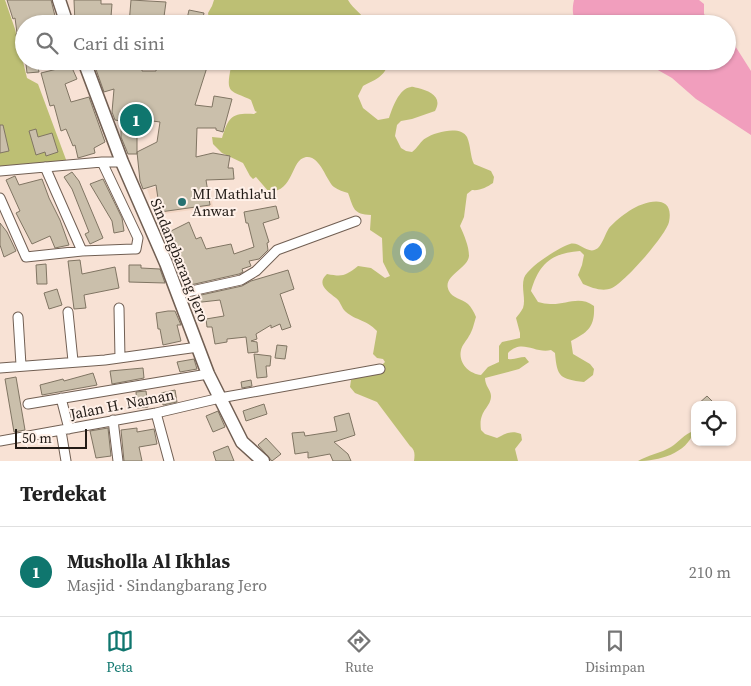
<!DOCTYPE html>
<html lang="id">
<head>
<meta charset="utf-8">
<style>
	body { margin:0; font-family:"Source Serif 4",serif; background:#f6f6f6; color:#222 }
	.controls { position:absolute; right:15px; bottom:15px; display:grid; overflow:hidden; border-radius:10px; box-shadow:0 1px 4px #0004 }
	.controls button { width:45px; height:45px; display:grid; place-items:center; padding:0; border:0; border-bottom:1px solid #e0e0e0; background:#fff; color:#222; font:25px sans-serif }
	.scale { position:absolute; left:15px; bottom:12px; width:72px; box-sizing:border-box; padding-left:5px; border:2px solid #221b16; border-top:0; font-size:14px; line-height:18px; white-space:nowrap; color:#221b16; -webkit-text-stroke:4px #fff1e9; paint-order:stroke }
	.you { position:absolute; left:412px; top:251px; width:18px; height:18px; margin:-12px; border:4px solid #fff; border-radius:50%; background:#1a73e8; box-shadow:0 0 0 8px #1a73e833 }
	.badge { display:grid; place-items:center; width:32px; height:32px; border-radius:50%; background:#0f766e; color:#fff; font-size:16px; font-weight:700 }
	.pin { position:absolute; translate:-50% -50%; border:2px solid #fff; box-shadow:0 1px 5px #0006 }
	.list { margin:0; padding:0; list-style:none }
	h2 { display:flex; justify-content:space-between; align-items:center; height:65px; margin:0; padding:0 20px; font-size:21px }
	h2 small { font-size:16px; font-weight:400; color:#767676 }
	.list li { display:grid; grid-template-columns:32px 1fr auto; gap:15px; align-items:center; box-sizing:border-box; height:90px; padding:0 20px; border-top:1px solid #e0e0e0 }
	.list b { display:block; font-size:19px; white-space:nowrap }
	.list p { margin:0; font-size:16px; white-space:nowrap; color:#767676 }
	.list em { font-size:16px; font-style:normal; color:#767676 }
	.icon { flex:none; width:28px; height:28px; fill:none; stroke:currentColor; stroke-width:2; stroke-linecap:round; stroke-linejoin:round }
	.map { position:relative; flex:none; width:751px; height:461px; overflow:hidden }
	.search { position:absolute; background:#fff; box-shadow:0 1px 4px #0004; left:15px; right:15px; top:15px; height:55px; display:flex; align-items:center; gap:12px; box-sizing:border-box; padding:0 18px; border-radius:28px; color:#767676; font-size:19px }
	.sheet { height:155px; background:#fff }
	nav { display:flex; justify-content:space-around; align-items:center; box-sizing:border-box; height:70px; border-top:1px solid #e0e0e0; background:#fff; font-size:14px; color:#767676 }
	nav a { display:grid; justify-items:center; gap:2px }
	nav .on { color:#0f766e }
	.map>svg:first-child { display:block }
</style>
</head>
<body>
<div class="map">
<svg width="751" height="461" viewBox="0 0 751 461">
	<rect width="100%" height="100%" fill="#f8e2d5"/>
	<path fill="#f3d6c4" d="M161 186 187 195 210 191 213 207 156 215 147 189Z"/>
	<path fill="#bdbf74" d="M0 0H5L15 29 27 78 38 84 68 165 0 168Z
		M214 0H348C353 9 363 14 368 24H215L209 19 208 13 212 6Z
		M222 61H387C389 75 373 81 363 86L358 96 363 108 378 120 389 118C392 109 399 88 411 87 413 86 416 88 418 88 430 91 443 97 435 111L412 119 401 121 397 125 395 136 401 148 406 151 412 152C418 148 420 141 426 138 435 132 461 125 467 137 471 146 470 156 474 164L491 171 494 177 493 183C487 187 480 191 472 190L467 194 464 217 460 226C464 235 469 246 469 256 468 269 441 276 449 291 452 298 462 299 468 304 471 307 474 312 476 317 474 323 473 330 469 336 467 340 462 345 461 350 458 363 469 374 481 375L488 367 499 362V346L502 342 520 338V333L516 318C518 315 521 312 523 308 526 299 521 288 524 278 528 267 558 248 570 244 580 241 588 256 598 248 603 243 605 234 609 228 614 222 623 215 629 211 644 201 675 192 669 222 666 235 625 282 612 288 603 292 592 288 583 284L578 275 582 265 584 255 580 251C551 253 539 264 531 291L538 302C542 303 547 304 550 304 566 305 579 295 594 306 595 327 588 332 571 341L573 354 590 364 594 369 593 375 584 382C560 379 557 377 555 353L551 350C535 354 522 338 508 353V359C515 360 519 357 525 357L529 362 519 369 485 378C485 386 491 390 491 396 491 408 478 410 481 430L485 434 497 438C506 433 512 430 521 434L522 440 515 449 518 461H414C415 454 415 450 410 446L377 402 355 393 350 387 351 380 376 371 385 362 383 359 377 358 373 354 377 331C366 319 353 320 344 310 341 306 340 301 336 298 327 291 316 284 327 274 343 277 345 276 358 266L371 268 385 278 390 276 383 262 382 238 370 230 371 215C353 214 354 209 348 193 344 192 338 190 334 187 326 180 320 155 306 157 290 160 295 191 269 192L256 177 253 179 250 176 243 163 222 153 213 144 212 137 222 138C229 116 232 113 254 114L257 112 255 111 251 100C231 90 225 95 231 67Z
		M694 431C687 454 658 461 638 461 648 455 661 453 671 447 679 442 684 434 694 431Z"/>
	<path fill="#f19ebd" d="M574 0H699L704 4V14L712 24H578C572 17 572 9 574 0Z
		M727 37 732 41 751 71V135L696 99 672 78 642 61H727Z"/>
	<path fill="#cabfab" stroke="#807563" d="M7 0H51L57 24H24V54L20 55 16 34 17 33 15 18 13 19Z
		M74 0H101V4H112L111 17H102V24H75Z
		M131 0 166 2 163 24H129Z
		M189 10 204 13 202 22 187 19Z
		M58 61H69L77 79 65 84 71 102 89 97 105 142 94 148 95 153 78 158 75 145 73 146 66 129 61 131 54 105 50 106 41 73 61 68Z
		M93 61H142V71H156L157 63 192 66 193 61H209L195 105 212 107 214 96 232 99 223 132 216 130V128H197L196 157 213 153 230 156 228 168H233L234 179 206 180 210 205 160 212 156 185 143 189 140 181 137 152 157 142 160 122 145 120 143 127 137 125V154H128L121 137V121L115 120 112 112 114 89 104 92Z
		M37 62 39 72 27 73 26 64Z
		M0 125H3L9 151 0 153Z
		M36 129 38 137 52 133 58 152 46 156 45 152 36 155 29 131Z
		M72 172 79 181 103 238 90 244 85 234 89 232 72 189 64 177Z
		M15 176 19 185 42 179 49 198 60 220 69 245 55 248 50 236 32 244 16 213 20 211 6 180Z
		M103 179 122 218 124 231 114 233 112 221 90 184Z
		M276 206 279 218 263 223 269 242 267 243 268 250 259 259 249 261 251 266 242 269 243 272 239 274 186 286 183 279 185 278 179 256H180L171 231 189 222 196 239 201 237 206 249 231 244 234 254 254 247 248 223H246L244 212Z
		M0 223 7 232 16 251 4 257 0 245Z
		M80 260 82 274 115 267 119 288 84 295 86 308 74 309 68 261Z
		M46 264 47 284H37L36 265Z
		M129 265H141V268L160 269 165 283 129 282Z
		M288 270 294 289 280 294 291 327 282 330 280 324 271 328V325L256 334 257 339 251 341 257 342 258 352 248 353 246 337 227 339V342L215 344 212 327H207L206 319 224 316 220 300 193 303 192 297 242 286 251 281Z
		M57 289 62 305 49 309 44 293Z
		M168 311H175L181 325H177L181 341 163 345 160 329H158L156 313Z
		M277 345 287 346 285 359 275 358Z
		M254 354 271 356 270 366H266L267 377 257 378Z
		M194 359 197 369 180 372 177 362Z
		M143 368 144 378 112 384 110 371Z
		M93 373 97 385 42 395 40 385 63 379 64 381Z
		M16 377 25 430 14 432 5 379Z
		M251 380 252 386 242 388 241 382Z
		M175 390 177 402 163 405 161 393Z
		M146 391 148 407 137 408 136 392Z
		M707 396 716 405H697Z
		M264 404 267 414 246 421 243 411Z
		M218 411 225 427 213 432 206 416Z
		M349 413 355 435 334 442 348 454 351 461H333L330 454 308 458V452L295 454 292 433 304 432 305 436 337 431 334 417Z
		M108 428 111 456 96 458 90 431Z
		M137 428V432L154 429 157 444 139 447 142 461H124L121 430Z
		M266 438 281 454 272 461 258 445Z
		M228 446 234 461H216L213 452Z"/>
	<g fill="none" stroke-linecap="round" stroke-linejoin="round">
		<defs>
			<path id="street" d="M45 167 82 251
				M0 171 102 162H122
				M0 198 26 257 82 251 133 249H136L138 238 102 162
				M178 294 241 280 256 271 277 250 356 221
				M119 308 120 358
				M68 312 73 361
				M18 317 21 365
				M0 368 105 360 198 347
				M61 398 69 429
				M28 404 208 374
				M156 413 169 461
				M113 420 118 461
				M61 431 66 461
				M0 441 156 413 220 398 380 369"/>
			<path id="secondary" d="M59 0 67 24
				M84 61 122 162 166 263 208 374 242 442 263 461"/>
		</defs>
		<use href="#street" stroke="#715f53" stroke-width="11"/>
		<use href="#secondary" stroke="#715f53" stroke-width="15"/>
		<use href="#street" stroke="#fff" stroke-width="9"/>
		<use href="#secondary" stroke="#fff" stroke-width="12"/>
	</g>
	<circle fill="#267171" stroke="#fff1e9" stroke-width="2" cx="182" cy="202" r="5"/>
	<g text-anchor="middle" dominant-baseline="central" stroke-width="4" stroke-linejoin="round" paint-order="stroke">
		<g font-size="15" fill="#221b16" stroke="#fff1e9" text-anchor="start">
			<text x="192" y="193">MI Mathla'ul<tspan x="192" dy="17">Anwar</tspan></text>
		</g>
		<g font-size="15" fill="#221b16" stroke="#fff1e9">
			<text transform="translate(180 260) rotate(68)">Sindangbarang Jero</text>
			<text transform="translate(122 404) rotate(-11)">Jalan H. Naman</text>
		</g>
	</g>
</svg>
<div class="controls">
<button><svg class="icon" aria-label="locate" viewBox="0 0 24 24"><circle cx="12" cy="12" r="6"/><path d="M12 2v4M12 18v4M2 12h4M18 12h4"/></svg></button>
</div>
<div class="scale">50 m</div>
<div class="you"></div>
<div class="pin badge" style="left:136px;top:120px">1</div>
<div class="search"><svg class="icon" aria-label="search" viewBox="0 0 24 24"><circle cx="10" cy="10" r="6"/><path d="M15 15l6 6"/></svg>Cari di sini</div>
</div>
<section class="sheet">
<h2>Terdekat<small></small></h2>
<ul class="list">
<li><span class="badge">1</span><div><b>Musholla Al Ikhlas</b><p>Masjid · Sindangbarang Jero</p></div><em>210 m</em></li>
</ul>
</section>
<nav>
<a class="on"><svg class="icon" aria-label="map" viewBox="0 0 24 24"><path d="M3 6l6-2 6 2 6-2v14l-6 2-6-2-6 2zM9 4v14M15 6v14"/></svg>Peta</a>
<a><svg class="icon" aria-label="directions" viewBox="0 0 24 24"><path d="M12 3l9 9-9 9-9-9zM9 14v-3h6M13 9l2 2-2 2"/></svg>Rute</a>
<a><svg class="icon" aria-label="saved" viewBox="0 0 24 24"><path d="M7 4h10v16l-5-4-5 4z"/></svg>Disimpan</a>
</nav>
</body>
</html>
